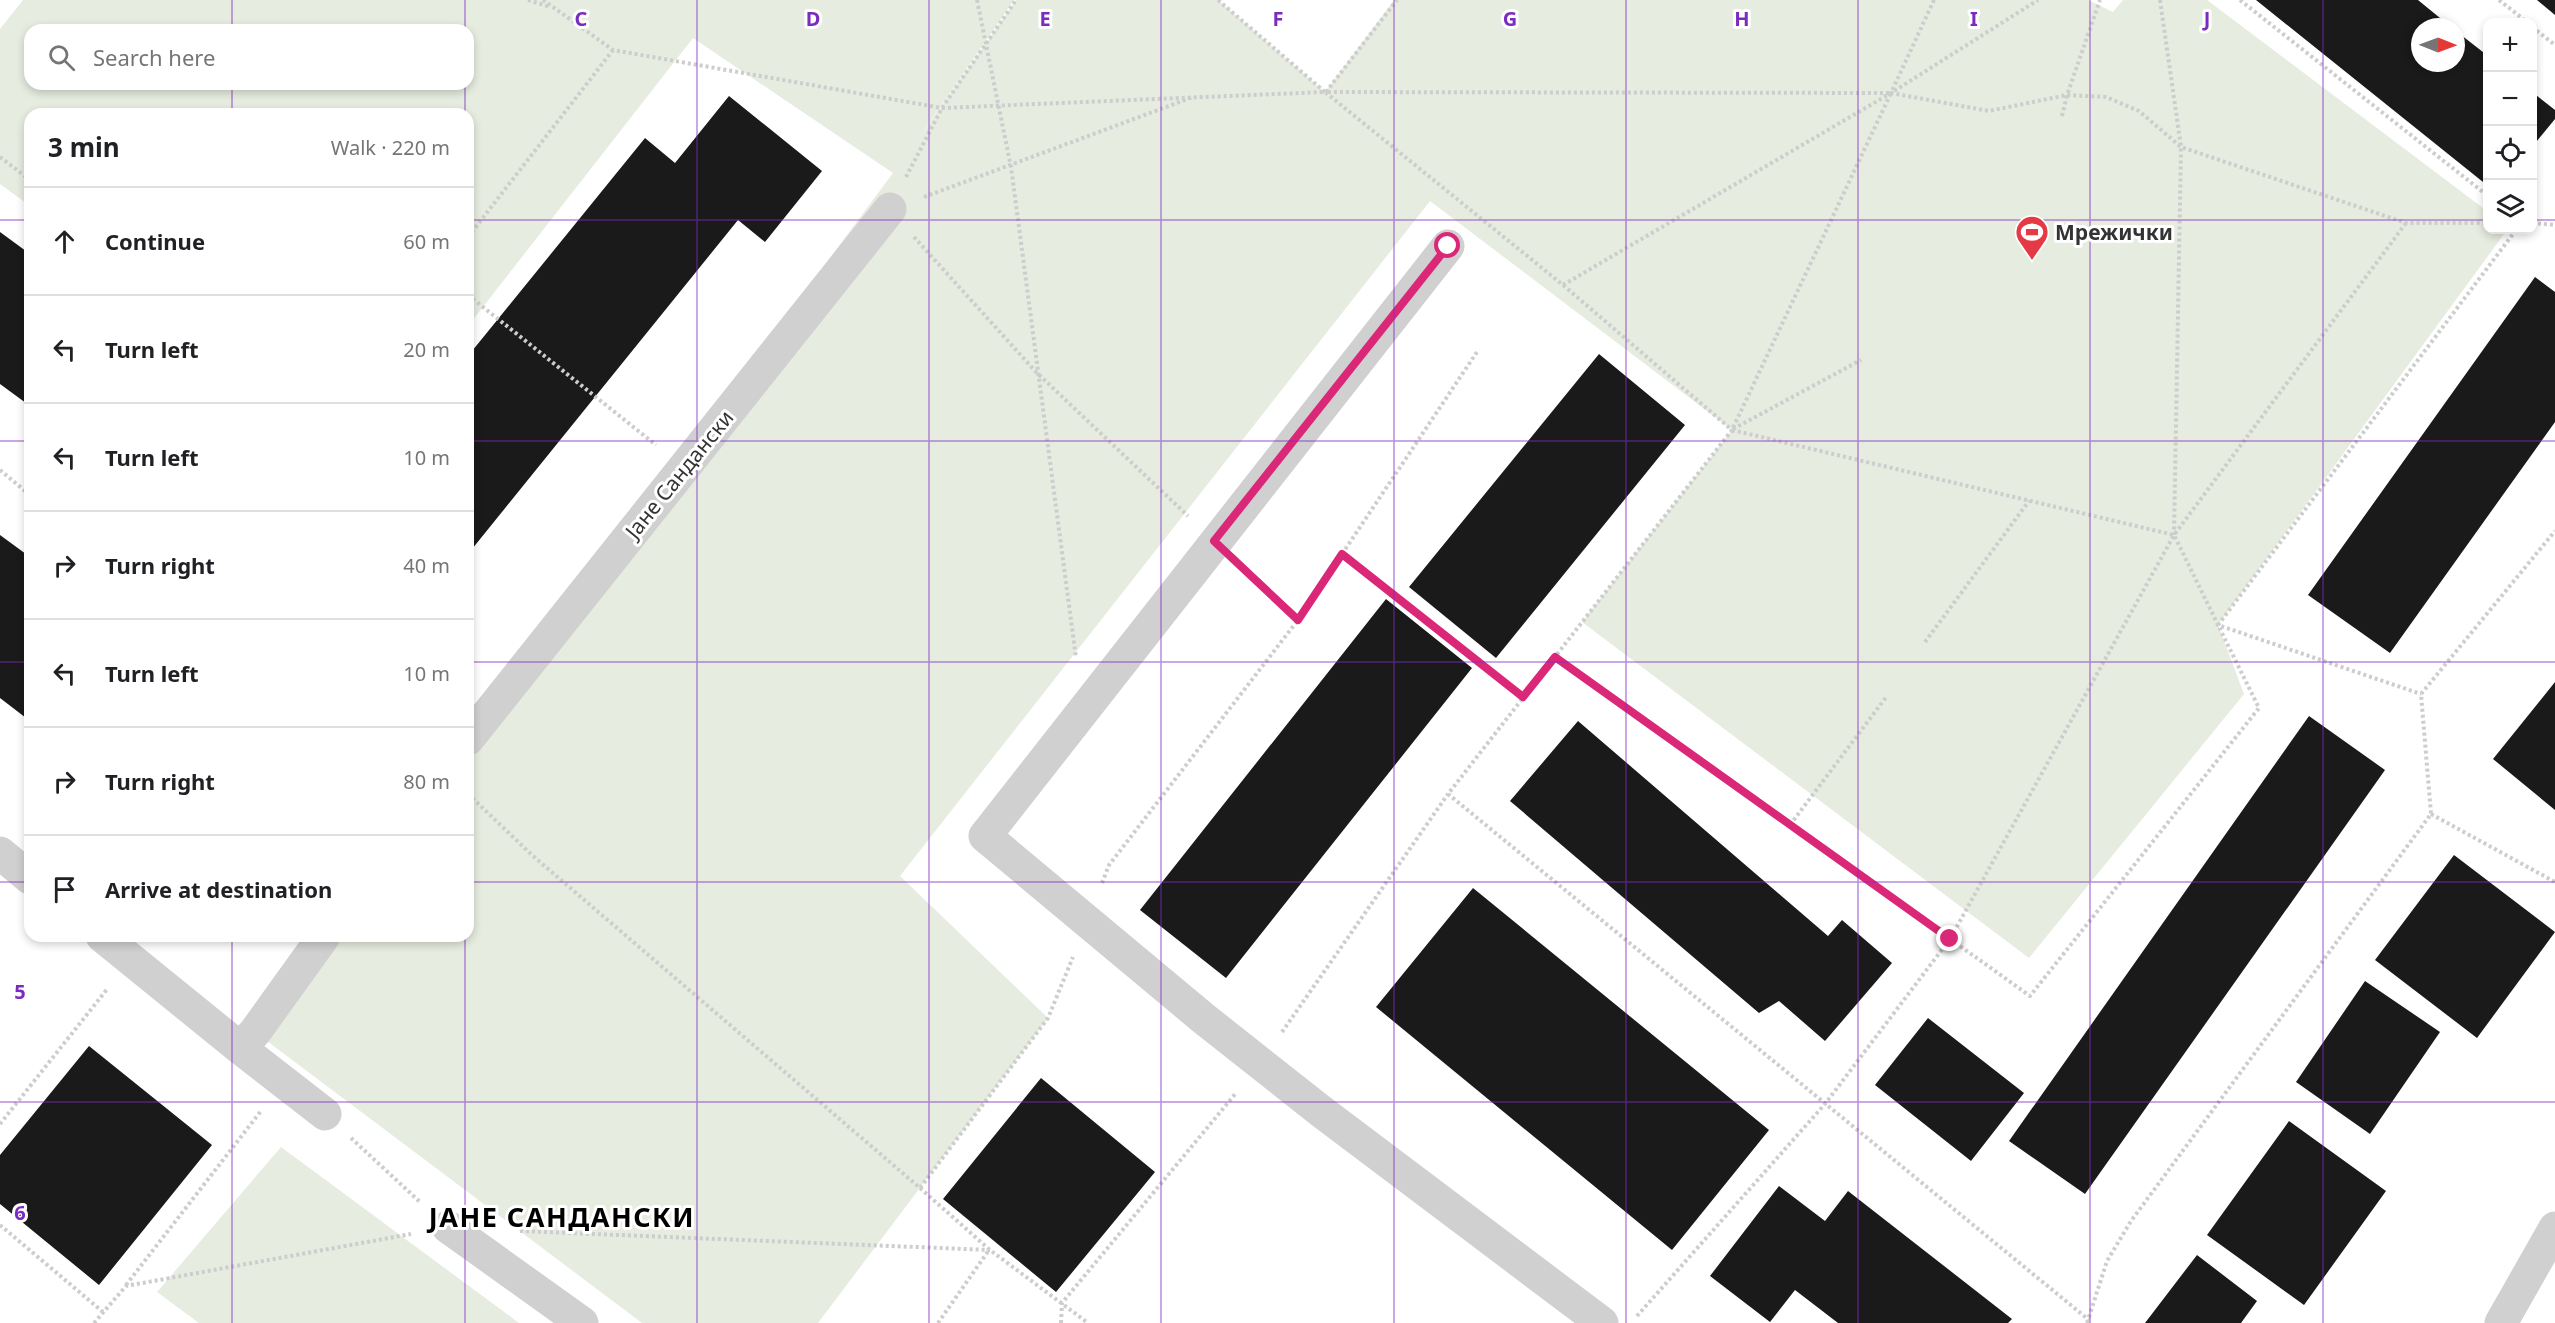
<!DOCTYPE html>
<html lang="en">
<head>
<meta charset="utf-8">
<style>
	body { margin:0; font-family:"Noto Sans",sans-serif; background:#f6f6f6; color:#202124 }
	.controls { position:absolute; right:18px; top:18px; display:grid; overflow:hidden; border-radius:12px; box-shadow:0 3px 9px #0003 }
	.controls button { width:54px; height:54px; display:grid; place-items:center; padding:0; border:0; border-bottom:2px solid #e0e0e0; background:#fff; color:#202124; font:30px sans-serif }
	.compass { position:absolute; left:2411px; top:18px; width:54px; height:54px; border-radius:50%; background:#fff; box-shadow:0 3px 9px #0003; rotate:91deg }
	.stop { position:absolute; width:18px; height:18px; margin:-14px; border:4px solid #db2777; border-radius:50%; background:#fff }
	.stop.end { background:#db2777; border-color:#fff; box-shadow:0 2px 6px #0008 }
	.list { margin:0; padding:0; list-style:none }
	h2 { display:flex; justify-content:space-between; align-items:center; height:78px; margin:0; padding:0 24px; font-size:26px }
	h2 small { font-size:20px; font-weight:400; color:#757577 }
	.list li { display:grid; grid-template-columns:39px 1fr auto; gap:18px; align-items:center; box-sizing:border-box; height:108px; padding:0 24px; border-top:2px solid #e0e0e0 }
	.list b { display:block; font-size:22px; white-space:nowrap }
	.list em { font-size:20px; font-style:normal; color:#757577 }
	.icon { flex:none; width:33px; height:33px; fill:none; stroke:currentColor; stroke-width:2; stroke-linecap:round; stroke-linejoin:round }
	.map { position:relative; flex:none; width:2555px; height:1323px; overflow:hidden }
	.search { position:absolute; background:#fff; box-shadow:0 3px 9px #0003; left:24px; top:24px; width:450px; height:66px; display:flex; align-items:center; gap:15px; box-sizing:border-box; padding:0 21px; border-radius:18px; color:#757577; font-size:22px }
	.panel { position:absolute; background:#fff; box-shadow:0 3px 9px #0003; left:24px; top:108px; width:450px; height:834px; border-radius:18px }
	.map>svg:first-child { display:block }
</style>
</head>
<body>
<div class="map">
<svg width="2555" height="1323" viewBox="0 0 2555 1323">
	<rect width="100%" height="100%" fill="#fff"/>
	<path fill="#e6ecdf" fill-rule="evenodd" d="M23 0H1014L909 152 1016 0H1218L1325 92 1394 0H2088L2113 12 2123 0H2207L2487 211 2488 230H2507L2218 625 2244 694 2029 958 1582 622 1732 430 1430 201 900 876 1048 1018 818 1323H642L255 1032 326 936H468V745L893 173 693 38 468 326V114H30V206L0 184V29ZM30 30H468V84H30Z
		M281 1147 519 1323H199L157 1292Z"/>
	<path fill="#1a1a1a" d="M2256 0H2418L2451 27H2420V63H2456V31L2488 56V186Z
		M2537 0H2555V15Z
		M2532 92 2555 110V119L2532 147Z
		M729 96 822 171 765 242 738 220 468 554V356L645 138 675 163Z
		M0 232 30 254V406L0 384Z
		M2535 277 2555 292V422L2390 653 2308 595Z
		M1599 354 1685 425 1496 658 1409 587Z
		M0 535 30 557V721L0 698Z
		M1386 599 1472 668 1226 978 1140 910Z
		M2555 682V810L2493 759Z
		M2309 716 2385 770 2085 1194 2009 1141Z
		M1578 721 1828 936 1842 920 1892 963 1825 1041 1779 1001 1759 1013 1510 801Z
		M2454 855 2555 932 2477 1038 2375 960Z
		M1473 888 1769 1130 1672 1250 1376 1007Z
		M2365 981 2440 1032 2370 1134 2296 1082Z
		M1928 1018 2024 1093 1971 1161 1875 1085Z
		M89 1046 212 1145 99 1285 0 1204V1155Z
		M1041 1078 1155 1172 1056 1292 943 1199Z
		M2289 1121 2386 1191 2304 1305 2207 1235Z
		M1779 1186 1825 1221 1848 1191 2012 1319 2008 1323H1838L1795 1290 1770 1322 1710 1276Z
		M2197 1255 2257 1301 2241 1323H2145Z"/>
	<g fill="none" stroke-linecap="round" stroke-linejoin="round">
		<path stroke="#cdcdcd" stroke-width="4" stroke-dasharray="3 3" stroke-linecap="butt" d="M528 0 550 7
			M543 0 613 50 942 108 1325 92 1563 285 1732 430 1448 794 2089 1320
			M977 0 1011 167 1076 658
			M1218 0 1325 92 1891 93 1732 430
			M1934 0 1891 93 1989 111 2067 95 2106 97 2139 111 2181 147 2406 223H2488
			M2160 0 2181 147 2174 535
			M2240 0 2488 196
			M2499 0 2527 22
			M2532 27 2555 45
			M1326 92 1397 0
			M2062 116 2067 95 2100 0
			M0 157 30 180
			M906 177 942 108 1016 0
			M924 197 1193 97
			M2532 223 2555 225
			M468 237 613 50
			M914 237 1036 372 1188 516
			M1563 285 1891 93 2038 0
			M468 295 656 445
			M1733 429 1861 360
			M1732 430 2174 535 2218 625 2421 694
			M0 470 30 495
			M1343 554 1523 697
			M1244 569 1298 620
			M1925 642 2029 501
			M1555 657 2030 996 2259 708 2218 625 2516 230
			M468 794 533 856 920 1188 1048 1018 1073 957
			M2431 814 2555 882
			M1790 825 1887 696
			M1102 883 1109 865 1298 620 1477 352
			M1282 1032 1448 794
			M0 1124 108 988
			M351 1138 420 1202
			M920 1188 990 1250 1088 1323
			M0 1225 103 1312
			M520 1231 990 1250
			M126 1285 261 1111
			M1637 1316 1825 1104 1950 939 2174 535 2406 223
			M94 1323 126 1286 411 1234
			M938 1323 989 1250
			M1061 1323 1062 1303 1236 1093
			M2087 1323 2107 1261 2131 1221 2431 814 2421 694 2555 531"/>
		<path stroke="#d0d0d0" stroke-width="33" d="M1448 246 985 836 1203 1018 1322 1112 1602 1323
			M468 739 890 209
			M0 853 30 878
			M102 936 240 1048 255 1032 324 936
			M240 1048 325 1114
			M448 1227 582 1323
			M2501 1323 2555 1228"/>
	</g>
	<g fill="none" stroke-linecap="round" stroke-linejoin="round">
		<path stroke="#db2777" stroke-width="8" d="M1448 246 1214 541 1298 620 1342 554 1523 697 1555 657 1950 939"/>
	</g>
	<path fill="none" stroke="#7b2cbf" stroke-width="1.5" stroke-opacity="0.55" d="M232 0V30M465 0V30M697 0V1323M929 0V1323M1161 0V1323M1394 0V1323M1626 0V1323M1858 0V1323M2090 0V1323M2323 0V1323M232 84V114M465 84V114M0 220H30M468 220H2488M2532 220H2555M0 441H30M468 441H2555M0 662H30M468 662H2555M0 882H30M468 882H2555M232 936V1323M465 936V1323M0 1102H2555"/>
	<defs>
		<symbol id="stadium-pin" viewBox="-11 -11 22 30"><path d="M0 17L-7.5 6A9.5 9.5 0 1 1 7.5 6Z" fill="#e63946" stroke="#fff"/><path d="M0-5a6.5 5 0 1 0 0 10a6.5 5 0 1 0 0-10ZM-3.5-1.8h7v3.6h-7Z" fill="#fff"/></symbol>
	</defs>
	<g fill-rule="evenodd">
		<use href="#stadium-pin" x="2013" y="213" width="38" height="52"/>
	</g>
	<g text-anchor="middle" dominant-baseline="central" stroke-width="6" stroke-linejoin="round" paint-order="stroke">
		<g font-size="21" font-weight="bold" fill="#333" stroke="#fff" text-anchor="start">
			<text x="2055" y="232">Мрежички</text>
		</g>
		<g font-size="21" fill="#333" stroke="#fff">
			<text transform="translate(679 474) rotate(-51)">Јане Сандански</text>
		</g>
		<g font-size="27" font-weight="bold" letter-spacing="1.5" fill="#000" stroke="#fff">
			<text x="562" y="1216">ЈАНЕ САНДАНСКИ</text>
		</g>
	</g>
	<g font-size="20" text-anchor="middle" font-weight="bold" fill="#7b2cbf" stroke="#fff" stroke-width="6" stroke-linejoin="round" paint-order="stroke">
		<text x="581" y="26">C</text>
		<text x="813" y="26">D</text>
		<text x="1045" y="26">E</text>
		<text x="1278" y="26">F</text>
		<text x="1510" y="26">G</text>
		<text x="1742" y="26">H</text>
		<text x="1974" y="26">I</text>
		<text x="2207" y="26">J</text>
		<text x="20" y="999">5</text>
		<text x="20" y="1220">6</text>
	</g>
</svg>
<div class="controls">
<button>+</button>
<button>−</button>
<button><svg class="icon" aria-label="locate" viewBox="0 0 24 24"><circle cx="12" cy="12" r="6"/><path d="M12 2v4M12 18v4M2 12h4M18 12h4"/></svg></button>
<button><svg class="icon" aria-label="layers" viewBox="0 0 24 24"><path d="M12 4l9 5-9 5-9-5zM3 14l9 5 9-5"/></svg></button>
</div>
<svg class="compass" viewBox="-18 -18 36 36"><path d="M0-13l5 13h-10z" fill="#e53935"/><path d="M0 13l5-13h-10z" fill="#757577"/></svg>
<div class="stop" style="left:1448px;top:246px"></div>
<div class="stop end" style="left:1950px;top:939px"></div>
<div class="search"><svg class="icon" aria-label="search" viewBox="0 0 24 24"><circle cx="10" cy="10" r="6"/><path d="M15 15l6 6"/></svg>Search here</div>
<section class="panel">
<h2>3 min<small>Walk · 220 m</small></h2>
<ul class="list">
<li><svg class="icon" aria-label="ahead" viewBox="0 0 24 24"><path d="M12 20V5M6 11l6-6 6 6"/></svg><div><b>Continue</b></div><em>60 m</em></li>
<li><svg class="icon" aria-label="left" viewBox="0 0 24 24"><path d="M17 20v-9H6M10 6l-5 5 5 5"/></svg><div><b>Turn left</b></div><em>20 m</em></li>
<li><svg class="icon" aria-label="left" viewBox="0 0 24 24"><path d="M17 20v-9H6M10 6l-5 5 5 5"/></svg><div><b>Turn left</b></div><em>10 m</em></li>
<li><svg class="icon" aria-label="right" viewBox="0 0 24 24"><path d="M7 20v-9h11M14 6l5 5-5 5"/></svg><div><b>Turn right</b></div><em>40 m</em></li>
<li><svg class="icon" aria-label="left" viewBox="0 0 24 24"><path d="M17 20v-9H6M10 6l-5 5 5 5"/></svg><div><b>Turn left</b></div><em>10 m</em></li>
<li><svg class="icon" aria-label="right" viewBox="0 0 24 24"><path d="M7 20v-9h11M14 6l5 5-5 5"/></svg><div><b>Turn right</b></div><em>80 m</em></li>
<li><svg class="icon" aria-label="arrive" viewBox="0 0 24 24"><path d="M6 21V4h12l-3 4 3 4H6"/></svg><div><b>Arrive at destination</b></div></li>
</ul>
</section>
</div>
</body>
</html>
